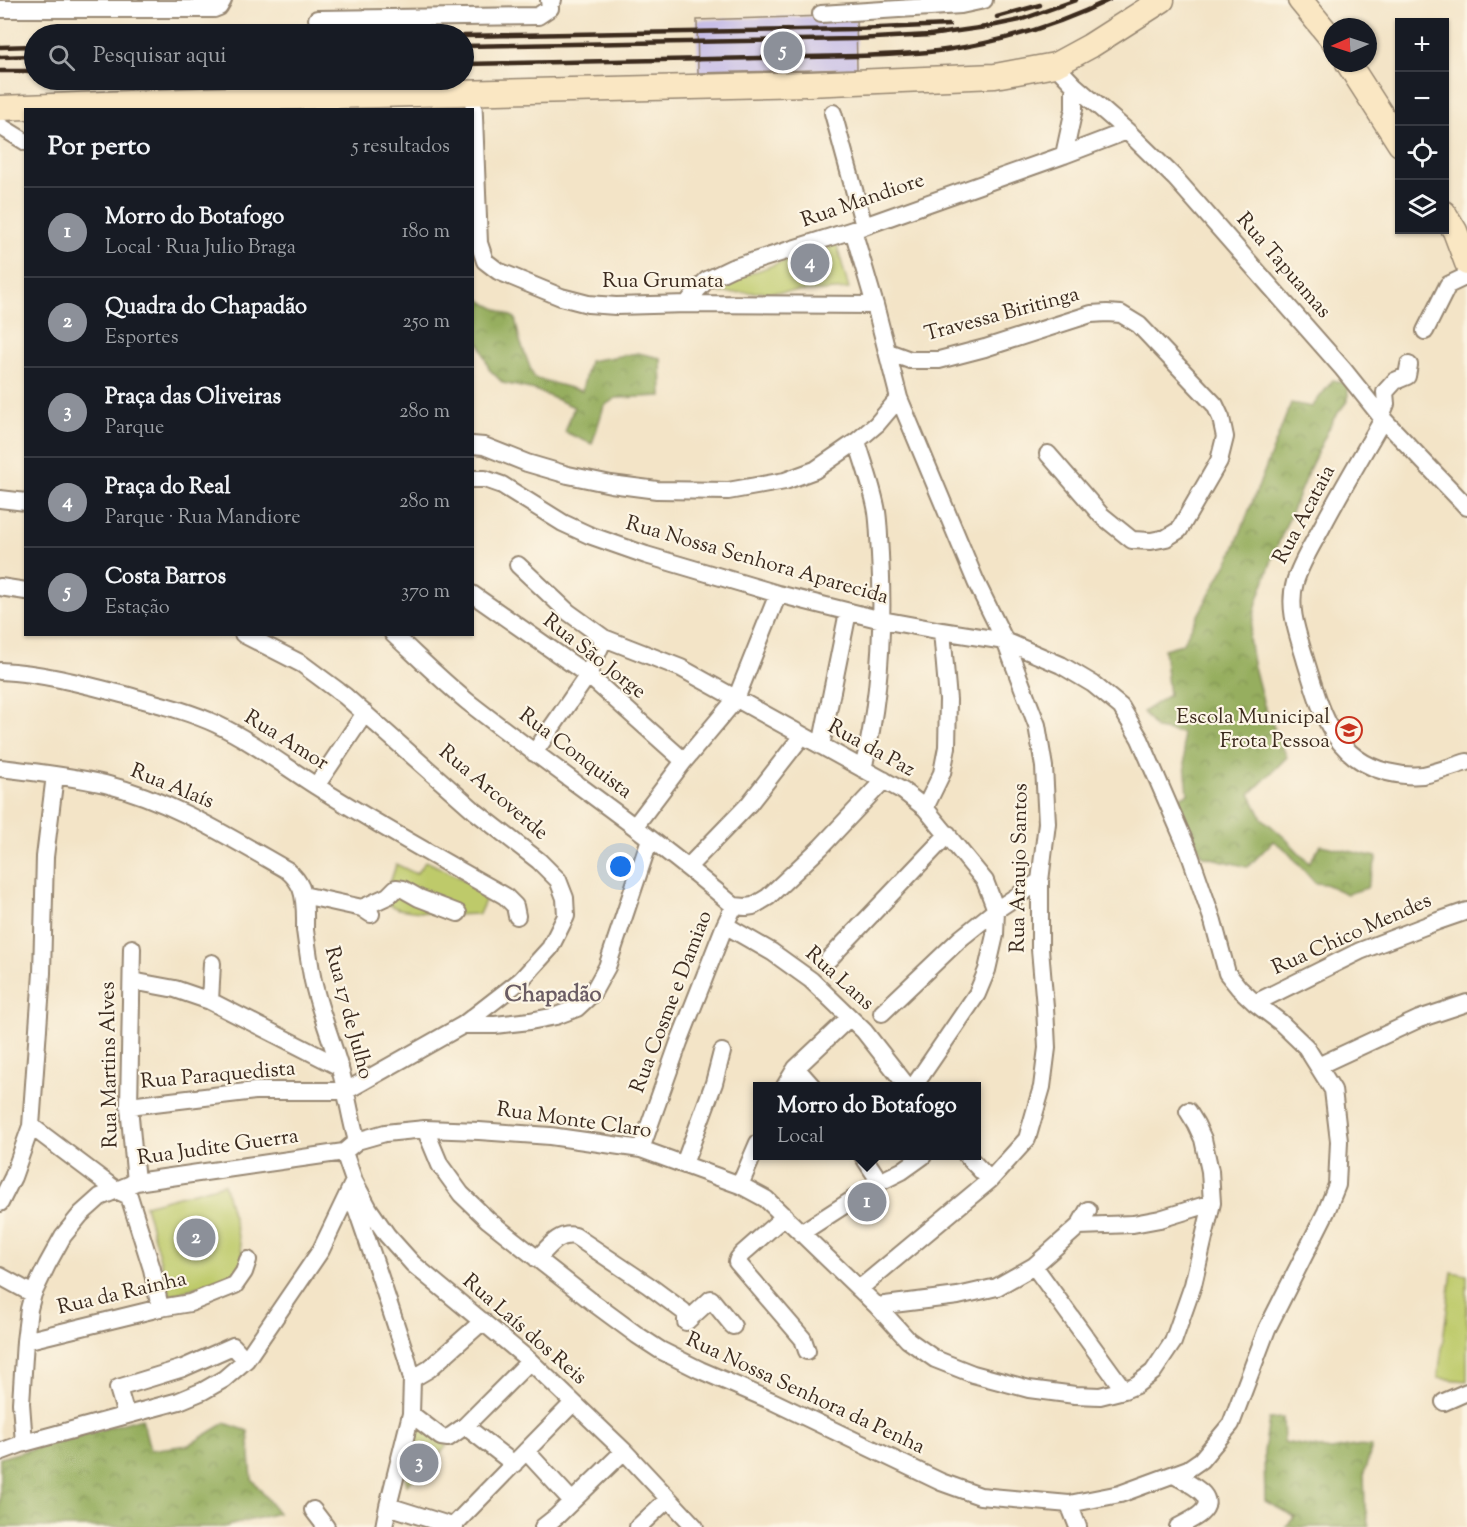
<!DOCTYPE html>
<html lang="pt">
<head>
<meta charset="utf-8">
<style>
	body { margin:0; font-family:"Sorts Mill Goudy",serif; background:#20242c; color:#f1f3f6 }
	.controls { position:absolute; right:18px; top:18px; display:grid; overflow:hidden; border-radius:0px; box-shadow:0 2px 4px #0004 }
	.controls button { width:54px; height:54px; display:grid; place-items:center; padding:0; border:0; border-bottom:2px solid #363941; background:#171b24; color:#f1f3f6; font:30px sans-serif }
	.compass { position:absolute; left:1323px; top:18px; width:54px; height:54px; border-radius:50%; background:#171b24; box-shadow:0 2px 4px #0004; rotate:267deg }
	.you { position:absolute; left:621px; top:867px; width:21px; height:21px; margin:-15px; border:4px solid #fff; border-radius:50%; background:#1a73e8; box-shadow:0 0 0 9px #1a73e833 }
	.badge { display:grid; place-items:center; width:39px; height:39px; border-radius:50%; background:#8c9099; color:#fff; font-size:20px; font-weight:700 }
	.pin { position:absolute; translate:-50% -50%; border:3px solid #fff; box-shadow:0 2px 6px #0006 }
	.popup { position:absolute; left:753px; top:1082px; width:228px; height:78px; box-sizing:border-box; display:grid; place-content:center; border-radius:0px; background:#171b24; filter:drop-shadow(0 2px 4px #0005); font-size:20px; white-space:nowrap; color:#9ea1a6 }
	.popup b { font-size:22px; color:#f1f3f6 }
	.popup::after { content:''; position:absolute; left:50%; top:100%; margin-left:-12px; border:12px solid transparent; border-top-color:#171b24 }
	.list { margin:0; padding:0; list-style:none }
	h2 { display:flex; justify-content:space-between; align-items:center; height:78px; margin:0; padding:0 24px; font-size:26px }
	h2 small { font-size:20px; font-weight:400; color:#9ea1a6 }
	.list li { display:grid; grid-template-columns:39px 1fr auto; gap:18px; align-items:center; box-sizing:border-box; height:90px; padding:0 24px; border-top:2px solid #363941 }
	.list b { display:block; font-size:22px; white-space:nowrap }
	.list p { margin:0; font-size:20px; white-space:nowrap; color:#9ea1a6 }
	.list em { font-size:20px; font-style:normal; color:#9ea1a6 }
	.icon { flex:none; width:33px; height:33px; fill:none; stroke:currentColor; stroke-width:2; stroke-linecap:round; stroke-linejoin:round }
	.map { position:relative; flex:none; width:1467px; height:1527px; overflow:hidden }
	.search { position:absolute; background:#171b24; box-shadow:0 2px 4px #0004; left:24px; top:24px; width:450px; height:66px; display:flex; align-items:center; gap:15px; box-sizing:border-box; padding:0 21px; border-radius:33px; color:#9ea1a6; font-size:22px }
	.panel { position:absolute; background:#171b24; box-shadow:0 2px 4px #0004; left:24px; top:108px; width:450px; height:528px; border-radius:0px }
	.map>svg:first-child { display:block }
</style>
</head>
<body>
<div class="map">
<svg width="1467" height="1527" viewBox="0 0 1467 1527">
	<defs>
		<pattern id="forest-crowns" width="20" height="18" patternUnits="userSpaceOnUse" patternTransform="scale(1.5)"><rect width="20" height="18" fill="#96ae5f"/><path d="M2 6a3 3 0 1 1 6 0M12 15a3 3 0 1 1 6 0" fill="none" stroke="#7c8e4e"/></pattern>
	</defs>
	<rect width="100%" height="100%" fill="#fcf5e5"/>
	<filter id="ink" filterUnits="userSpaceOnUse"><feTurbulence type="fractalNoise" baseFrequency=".0167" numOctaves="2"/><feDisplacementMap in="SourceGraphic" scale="12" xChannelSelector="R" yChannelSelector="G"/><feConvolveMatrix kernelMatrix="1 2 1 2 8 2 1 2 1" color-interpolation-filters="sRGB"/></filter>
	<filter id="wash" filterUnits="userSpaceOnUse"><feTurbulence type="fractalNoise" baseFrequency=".008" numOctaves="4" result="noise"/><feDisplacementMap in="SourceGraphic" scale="24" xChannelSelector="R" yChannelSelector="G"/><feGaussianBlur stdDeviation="1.35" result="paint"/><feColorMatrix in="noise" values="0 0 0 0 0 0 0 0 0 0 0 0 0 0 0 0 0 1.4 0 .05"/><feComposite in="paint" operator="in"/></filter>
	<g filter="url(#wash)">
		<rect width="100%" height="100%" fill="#f3e4c7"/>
		<path fill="url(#forest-crowns)" stroke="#686c3e" stroke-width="1.5" d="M472 294 485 303 515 318 520 341 534 378 582 391 589 361 638 353 661 358 662 396 616 398 604 406 592 444 565 432 574 407 535 390 503 383 489 369 480 344 473 338Z
			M1333 380 1348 385V400L1334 418 1308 472 1274 554 1257 602 1249 638 1253 663 1264 705 1287 757 1250 794 1262 818 1285 838 1309 863 1321 845 1377 857 1367 888 1347 894 1325 884 1315 883 1285 849 1273 841 1248 867 1203 856 1174 800 1188 794 1182 733 1156 729 1143 712 1169 695 1164 649 1182 644 1232 554 1291 403 1312 407Z
			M142 1418 150 1450 189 1445 225 1423 248 1431 252 1479 278 1513 224 1527H0V1458Z
			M1283 1418 1284 1442 1331 1450 1354 1446 1372 1447 1364 1473 1365 1507 1369 1527H1285L1295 1517 1265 1501 1264 1452 1269 1419Z"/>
		<path fill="#beca6b" stroke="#7c7a44" stroke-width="1.5" d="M836 242 849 289 821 291 720 293 719 285Z
			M426 861 489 892 479 914 450 915 412 911 399 909 384 903C386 889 393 878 396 864L416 874Z
			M224 1184 247 1270 170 1296 145 1205Z
			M1452 1272 1467 1275V1381L1438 1378Z
			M418 1420 447 1446 407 1485 406 1480Z"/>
		<g id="blocks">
			<path fill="#c5bbe7" d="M856 15 857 69 698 73 697 20Z"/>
		</g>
	</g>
	<g filter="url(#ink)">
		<use href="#blocks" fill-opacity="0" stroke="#978772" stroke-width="1.5"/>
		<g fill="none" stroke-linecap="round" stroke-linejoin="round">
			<defs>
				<path id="street" d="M0 9H214L219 7 223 0
					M821 14 961 5 984 0
					M317 19 538 16 550 8 549 0H553
					M1055 65 1074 85 1127 131 1175 178 1343 369 1383 419 1467 507
					M473 92 479 243 485 261 498 271 561 297 588 304 616 306 687 304 875 305
					M833 113 864 226
					M0 126 26 142
					M1064 155 1074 109V85
					M853 230 875 305 899 398 976 582 1005 641 1037 725 1044 767 1047 823 1040 881V949L1045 1007 1047 1048 1042 1087 1027 1139 990 1180 859 1289
					M687 304 698 289 707 280 732 268 853 230 1064 155 1127 131
					M1425 331 1448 285 1467 276
					M888 352 910 360H939L985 348 1091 314 1107 313 1121 314 1139 325 1215 405 1221 418 1225 437 1219 461 1179 530 1166 538 1151 541 1132 540 1101 515 1048 454
					M1381 416 1386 404 1385 392 1395 381 1407 376 1409 365
					M1383 419C1363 454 1342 489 1323 525 1313 544 1301 562 1295 582 1287 609 1299 637 1306 662 1321 710 1332 758 1387 772 1399 775 1412 776 1423 775 1438 772 1453 766 1467 762
					M857 441C864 465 873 488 877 512 879 526 879 540 880 554 884 626 880 699 863 769
					M472 445 484 446 527 463 568 475 611 484 657 490 728 491 785 481 815 470 857 441 877 424 899 398
					M0 499 26 502
					M518 565 568 612 604 638 681 668 903 791 925 808 985 881 996 910 995 935 987 970 977 994 914 1086
					M0 587 26 591
					M472 594 588 675 684 761
					M243 634 302 664 345 696 476 812 539 861 558 880 565 898 566 916 550 948 521 980 463 1025
					M393 634C418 657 442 681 468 702 556 771 649 833 734 906
					M0 671C44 673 87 685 129 696 158 704 188 711 216 724 252 741 283 765 316 786 378 825 441 860 505 896L515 906 517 916
					M821 746 848 612
					M534 753 588 675 604 638
					M0 768C35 772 70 776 105 784 170 800 229 837 287 870 293 875 298 881 301 888 306 901 305 916 305 930 307 945 309 960 312 976 318 1008 331 1037 340 1069 347 1092 350 1117 357 1141
					M316 786 365 713
					M925 808 942 773 947 747 948 700 942 631
					M635 826 684 761 736 699 778 594
					M688 867 749 804 802 736
					M303 895 362 908 371 914
					M734 906 746 907 753 906 768 897 821 847 884 780
					M362 908 388 896 396 888 403 889 419 898 458 913
					M725 925 772 952 811 980 864 1031 907 1086
					M132 948 129 1106 136 1182
					M829 959 948 834
					M132 981 175 989 210 1001 340 1067
					M210 1001 212 963
					M1255 1003 1360 951 1438 921 1467 911
					M882 1013 961 938 996 910 1040 881
					M1318 1066 1419 1019 1467 1003
					M796 1068 812 1086
					M785 1086 796 1068 849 1018
					M129 1106 255 1091H346L463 1025H495L530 1021 556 1016 577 1008 592 994 607 967 650 839
					M31 1126 116 1190 129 1196 152 1269 160 1308
					M425 1129 440 1165 461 1194 488 1220 595 1304 637 1335 660 1350 700 1370 772 1401 941 1482 980 1496 1069 1504 1120 1494 1188 1469 1201 1460 1231 1424 1267 1329 1326 1212 1337 1185 1339 1141 1333 1090 1306 1047 1280 1022 1255 1003 1239 988 1227 973 1213 921 1189 852 1140 739 1121 707 1093 684 1061 665 1005 641 942 631 882 620 778 594 646 555 589 535 563 523 502 485 485 479H472
					M641 1149 679 1042 725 925 734 906
					M344 1152 354 1181 369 1209 387 1235 413 1264 530 1361 624 1451 695 1527
					M863 1156 880 1182
					M967 1156 990 1180
					M684 1164 714 1083 722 1052
					M740 1185 758 1143
					M351 1193 378 1271 407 1359 412 1379 411 1414 388 1506 384 1527
					M0 1203 13 1177 31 1126 42 973 45 857 55 775
					M785 1216 742 1254 738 1259 737 1262 803 1339 807 1351
					M1079 1226 1133 1224 1160 1219 1212 1203
					M801 1233 880 1182 902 1171 923 1156
					M537 1259C548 1248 558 1232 575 1236L648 1285 683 1311 686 1315V1322
					M1034 1266 1124 1390
					M0 1276 33 1294
					M877 1306 958 1296 997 1287 1034 1266 1079 1226 1088 1210
					M686 1322 711 1299 733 1326
					M25 1341 160 1308 190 1303 235 1285 244 1272 248 1260
					M412 1379 429 1369 483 1321
					M1444 1402 1467 1392
					M411 1414 441 1437 448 1438 465 1426 530 1361
					M126 1415 118 1388 183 1368 233 1346 246 1360
					M465 1426 514 1464
					M24 1443 21 1403 25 1341 29 1309 33 1294 47 1265 63 1236 81 1214 100 1197 136 1182 344 1152 357 1141 385 1133 425 1129 479 1131 550 1136 641 1149 740 1185 766 1199 877 1306 908 1340 935 1359 973 1374 1029 1389 1075 1395 1100 1396 1124 1390 1136 1385 1153 1372 1173 1342 1193 1285 1212 1203 1210 1171 1203 1139 1196 1124 1188 1111
					M526 1451 572 1501
					M0 1452 24 1443 179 1401 203 1391 224 1379 246 1360 321 1250 354 1181
					M1174 1475C1187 1483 1221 1496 1200 1514 1194 1519 1185 1523 1178 1527
					M1069 1504 1078 1527
					M388 1506 455 1527
					M313 1510 326 1527
					M453 1526 573 1403
					M543 1527 557 1516 624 1451
					M638 1527 668 1499"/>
				<path id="secondary" d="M1300 0 1332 39
					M1348 63 1400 144
					M0 108 258 98 808 84 995 76 1055 65 1090 46 1162 0
					M1444 213 1455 231 1467 263"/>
			</defs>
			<use href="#street" stroke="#978772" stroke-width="20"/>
			<use href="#secondary" stroke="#978772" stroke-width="27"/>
			<use href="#street" stroke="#fff" stroke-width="16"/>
			<use href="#secondary" stroke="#fae7c3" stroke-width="24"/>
			<path stroke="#3b2a1e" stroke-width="4.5" d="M997 17 1040 5
				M464 36 856 29 949 25
				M464 46 856 39 930 35 986 27 1020 20 1076 0
				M0 47 34 46
				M0 57 34 56
				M464 64 857 56C887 55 916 54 945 50 1002 42 1058 25 1109 0
				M0 71H34"/>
		</g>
	</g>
	<defs>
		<symbol id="school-ring" viewBox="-11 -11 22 22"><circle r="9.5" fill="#fcf5e5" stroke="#c8321e" stroke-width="1.5"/><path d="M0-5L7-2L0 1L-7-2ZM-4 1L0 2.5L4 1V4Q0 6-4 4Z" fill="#c8321e"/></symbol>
	</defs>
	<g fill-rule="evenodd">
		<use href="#school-ring" x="1334" y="715" width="30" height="30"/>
	</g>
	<g text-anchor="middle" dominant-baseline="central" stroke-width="4.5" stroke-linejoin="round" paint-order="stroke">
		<g font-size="21" fill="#3b2a1e" stroke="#fcf5e5">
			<text transform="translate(863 201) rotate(-19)">Rua Mandiore</text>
			<text transform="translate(1283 266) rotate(49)">Rua Tapuamas</text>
			<text x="663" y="282">Rua Grumata</text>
			<text transform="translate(1002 315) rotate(-15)">Travessa Biritinga</text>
			<text transform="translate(1305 515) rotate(-62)">Rua Acataia</text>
			<text transform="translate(757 561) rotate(16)">Rua Nossa Senhora Aparecida</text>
			<text transform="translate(594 657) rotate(38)">Rua São Jorge</text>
			<text transform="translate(286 741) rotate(32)">Rua Amor</text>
			<text transform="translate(871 749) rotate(29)">Rua da Paz</text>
			<text transform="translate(575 754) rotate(37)">Rua Conquista</text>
			<text transform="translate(172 787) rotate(22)">Rua Alaís</text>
			<text transform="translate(493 793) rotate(40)">Rua Arcoverde</text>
			<text transform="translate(1020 868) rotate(-89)">Rua Araujo Santos</text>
			<text transform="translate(1352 935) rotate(-24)">Rua Chico Mendes</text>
			<text transform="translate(839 979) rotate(42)">Rua Lans</text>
			<text transform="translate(672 1002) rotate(-69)">Rua Cosme e Damiao</text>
			<text transform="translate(348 1013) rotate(75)">Rua 17 de Julho</text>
			<text transform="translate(110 1065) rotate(-91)">Rua Martins Alves</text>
			<text transform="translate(218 1076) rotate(-5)">Rua Paraquedista</text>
			<text transform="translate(574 1121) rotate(8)">Rua Monte Claro</text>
			<text transform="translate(218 1148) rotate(-8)">Rua Judite Guerra</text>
			<text transform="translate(122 1294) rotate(-13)">Rua da Rainha</text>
			<text transform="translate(524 1330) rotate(41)">Rua Laís dos Reis</text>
			<text transform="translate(805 1394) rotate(25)">Rua Nossa Senhora da Penha</text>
		</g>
		<g font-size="21" fill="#3b2a1e" stroke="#fcf5e5" text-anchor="end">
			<text x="1330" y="718">Escola Municipal<tspan x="1330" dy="24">Frota Pessoa</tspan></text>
		</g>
		<g font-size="22" font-weight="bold" fill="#6b5d64" stroke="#fcf5e5">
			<text x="553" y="996">Chapadão</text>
		</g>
	</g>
</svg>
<div class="controls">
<button>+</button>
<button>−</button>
<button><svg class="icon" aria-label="locate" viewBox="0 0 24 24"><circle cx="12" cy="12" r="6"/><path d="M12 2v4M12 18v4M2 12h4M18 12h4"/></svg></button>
<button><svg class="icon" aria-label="layers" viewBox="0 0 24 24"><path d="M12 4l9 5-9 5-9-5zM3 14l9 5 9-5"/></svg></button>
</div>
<svg class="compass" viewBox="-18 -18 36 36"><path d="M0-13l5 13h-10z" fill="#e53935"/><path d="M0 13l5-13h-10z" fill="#9ea1a6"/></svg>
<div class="you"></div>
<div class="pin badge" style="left:867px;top:1202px">1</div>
<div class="popup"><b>Morro do Botafogo</b>Local</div>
<div class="pin badge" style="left:196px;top:1238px">2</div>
<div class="pin badge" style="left:419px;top:1463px">3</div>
<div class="pin badge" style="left:810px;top:263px">4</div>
<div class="pin badge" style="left:783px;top:51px">5</div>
<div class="search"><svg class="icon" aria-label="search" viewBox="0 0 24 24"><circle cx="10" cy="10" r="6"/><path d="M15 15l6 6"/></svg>Pesquisar aqui</div>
<section class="panel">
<h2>Por perto<small>5 resultados</small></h2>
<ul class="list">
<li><span class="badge">1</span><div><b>Morro do Botafogo</b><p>Local · Rua Julio Braga</p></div><em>180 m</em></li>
<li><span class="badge">2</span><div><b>Quadra do Chapadão</b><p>Esportes</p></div><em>250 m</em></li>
<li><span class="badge">3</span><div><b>Praça das Oliveiras</b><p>Parque</p></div><em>280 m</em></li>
<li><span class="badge">4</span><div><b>Praça do Real</b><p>Parque · Rua Mandiore</p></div><em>280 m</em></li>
<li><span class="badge">5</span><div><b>Costa Barros</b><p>Estação</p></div><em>370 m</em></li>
</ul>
</section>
</div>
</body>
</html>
